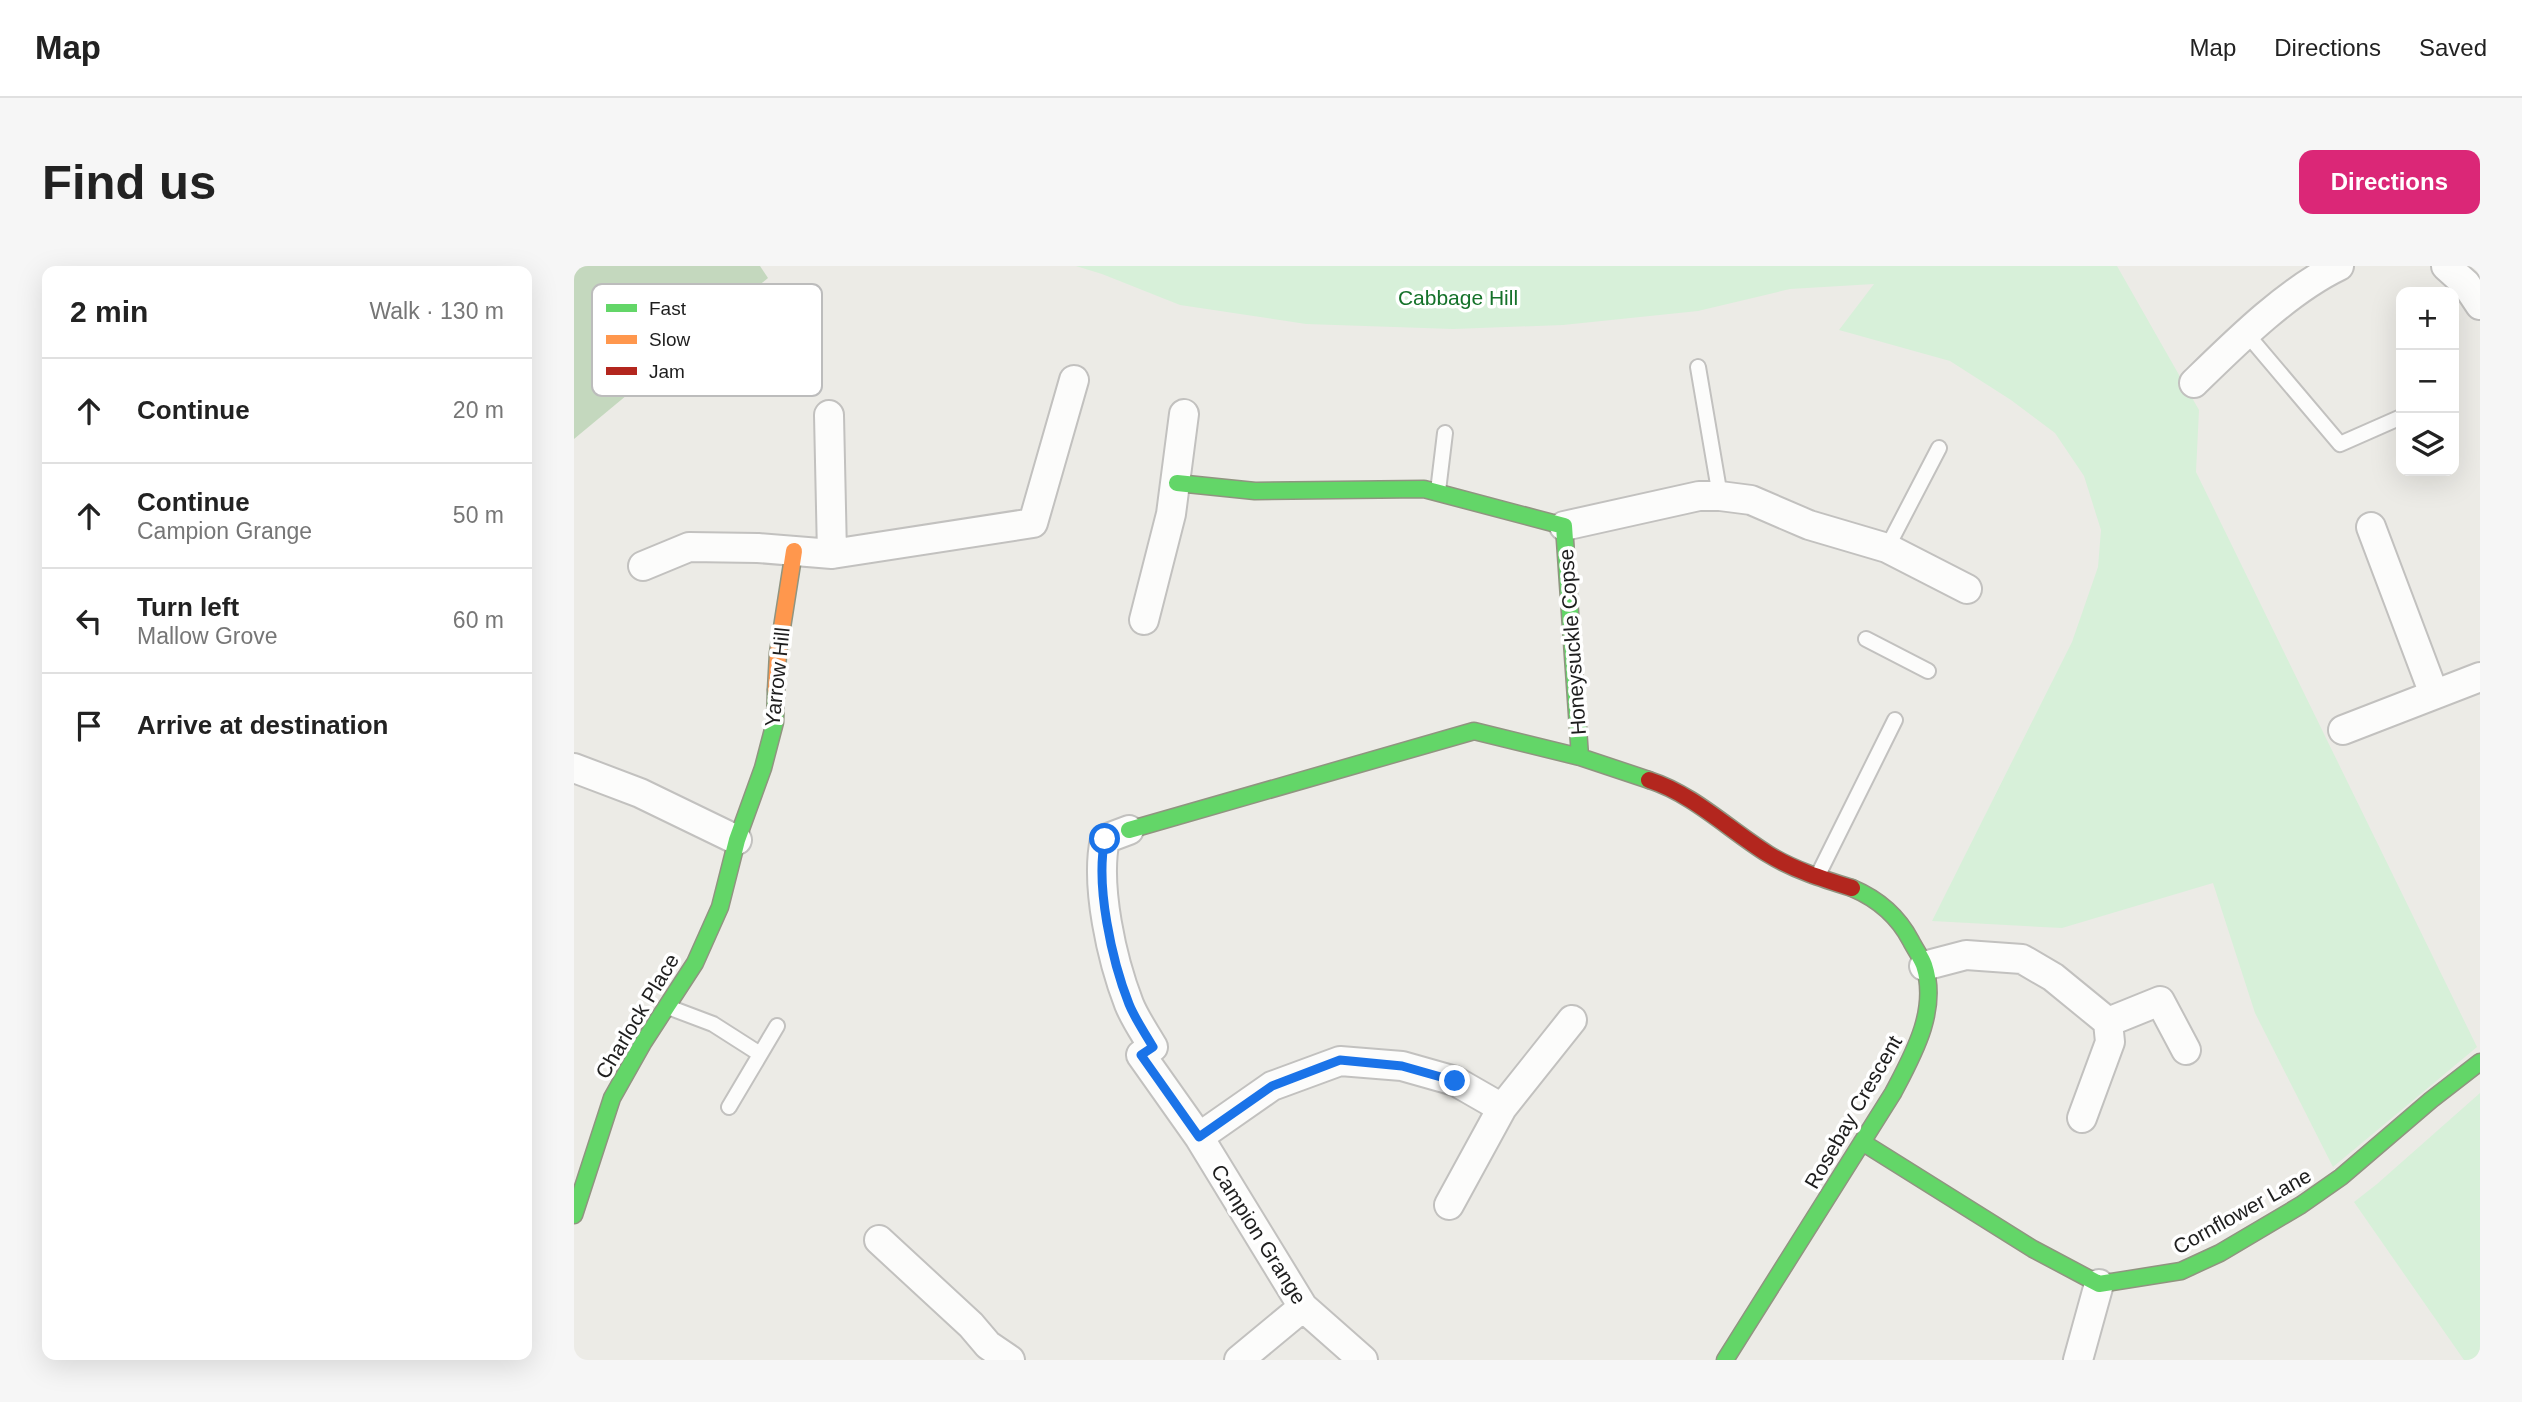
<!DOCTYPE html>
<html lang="en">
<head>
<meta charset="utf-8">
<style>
	body { margin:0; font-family:Helvetica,sans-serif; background:#f6f6f6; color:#222 }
	.controls { position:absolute; right:21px; top:21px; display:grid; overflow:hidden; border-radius:14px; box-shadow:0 7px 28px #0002 }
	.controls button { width:63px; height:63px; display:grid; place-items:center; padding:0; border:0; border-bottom:2px solid #e0e0e0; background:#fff; color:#222; font:35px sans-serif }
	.stop { position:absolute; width:21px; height:21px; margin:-16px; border:5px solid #1a73e8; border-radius:50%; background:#fff }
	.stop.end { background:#1a73e8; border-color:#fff; box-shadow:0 2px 7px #0008 }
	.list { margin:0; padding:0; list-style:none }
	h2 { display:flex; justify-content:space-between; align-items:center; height:91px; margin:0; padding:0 28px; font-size:30px }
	h2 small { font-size:23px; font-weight:400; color:#767676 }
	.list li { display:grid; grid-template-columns:46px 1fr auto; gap:21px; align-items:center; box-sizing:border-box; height:105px; padding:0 28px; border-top:2px solid #e0e0e0 }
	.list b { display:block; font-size:26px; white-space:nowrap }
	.list p { margin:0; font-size:23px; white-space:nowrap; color:#767676 }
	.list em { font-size:23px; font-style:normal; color:#767676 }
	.icon { flex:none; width:38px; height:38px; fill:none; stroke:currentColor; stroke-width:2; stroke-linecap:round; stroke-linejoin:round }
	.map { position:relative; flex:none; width:1906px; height:1094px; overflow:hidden; border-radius:14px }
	header { display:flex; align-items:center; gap:42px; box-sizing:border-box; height:98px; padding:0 35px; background:#fff; border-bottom:2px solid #e0e0e0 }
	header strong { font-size:33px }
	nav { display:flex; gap:38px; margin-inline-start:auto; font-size:24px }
	.intro { display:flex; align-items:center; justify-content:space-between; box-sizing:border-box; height:168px; padding:0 42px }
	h1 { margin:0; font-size:49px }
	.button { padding:18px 32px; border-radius:14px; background:#db2777; color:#fff; font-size:24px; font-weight:700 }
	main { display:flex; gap:42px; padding:0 42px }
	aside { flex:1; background:#fff; border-radius:14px; box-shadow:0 7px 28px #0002 }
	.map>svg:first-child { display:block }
</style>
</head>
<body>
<header>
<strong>Map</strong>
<nav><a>Map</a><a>Directions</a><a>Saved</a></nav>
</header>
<div class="intro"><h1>Find us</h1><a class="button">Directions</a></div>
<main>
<aside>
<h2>2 min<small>Walk · 130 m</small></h2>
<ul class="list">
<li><svg class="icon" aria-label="ahead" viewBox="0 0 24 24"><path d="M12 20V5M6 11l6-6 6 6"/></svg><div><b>Continue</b></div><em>20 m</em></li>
<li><svg class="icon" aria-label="ahead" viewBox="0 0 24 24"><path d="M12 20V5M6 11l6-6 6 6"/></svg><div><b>Continue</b><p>Campion Grange</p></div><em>50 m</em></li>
<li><svg class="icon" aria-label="left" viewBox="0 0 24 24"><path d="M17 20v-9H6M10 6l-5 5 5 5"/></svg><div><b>Turn left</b><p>Mallow Grove</p></div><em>60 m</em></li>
<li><svg class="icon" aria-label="arrive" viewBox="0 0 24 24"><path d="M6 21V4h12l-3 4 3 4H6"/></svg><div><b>Arrive at destination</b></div></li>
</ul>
</aside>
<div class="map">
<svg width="1906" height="1094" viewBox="0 0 1906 1094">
	<rect width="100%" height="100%" fill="#ecebe6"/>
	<path fill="#c4d8be" d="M0 0H186L194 12 0 173Z"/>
	<path fill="#d7f0d9" d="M502 0H1543L1625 144 1622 206 1903 781 1759 901 1681 747 1639 617 1488 662 1358 655 1498 376 1524 301 1527 264 1510 210 1481 167 1437 134 1376 95 1265 64 1300 18 1216 23 1124 45 989 59 879 63 732 58 606 39 528 8Z
		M1906 827V1094H1890L1780 936 1803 918Z"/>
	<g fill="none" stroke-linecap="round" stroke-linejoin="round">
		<defs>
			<path id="lane" d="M1672 67 1766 178 1825 152
				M1124 101 1146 230
				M864 225 871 167
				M1313 282 1365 182
				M1292 373 1354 405
				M1244 609 1321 454
				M94 741 139 758 186 788
				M155 841 203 760"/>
			<path id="street" d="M1872 0 1892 18 1906 39
				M1620 117C1661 77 1713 25 1765 0
				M255 149 258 288
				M459 257 500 114
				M990 260 1125 230H1146L1177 234 1235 259 1313 282 1393 323
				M1797 261 1860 428
				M69 300 115 281 184 282 258 288 459 257
				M570 354 597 248 610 148
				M1769 464 1906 411
				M0 502 66 527 163 574
				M555 564 531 573C521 620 538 694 555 738 561 753 571 767 579 781L567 789 625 871 729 1041 789 1094
				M1350 700 1392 689 1448 693 1479 711 1534 756 1536 776 1508 852
				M1534 756 1586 735 1612 784
				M625 871 698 820 766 795 828 800 881 815 928 842
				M875 939 928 842 998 754
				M305 974 397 1059 414 1079 436 1094
				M665 1094 729 1041
				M1504 1094 1525 1018"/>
			<path id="fast" d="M603 217 681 225 850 223 990 260 1006 491
				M555 564 900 465 1006 491 1075 514
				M1288 876 1459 983 1525 1018 1607 1005 1646 987 1727 939 1767 911 1857 834 1906 796
				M0 949 38 832 69 777 121 697 146 641 163 574 189 502 201 456 202 424
				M1151 1094 1319 827C1339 789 1365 744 1350 699 1347 691 1341 683 1337 675 1324 650 1304 633 1278 622"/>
			<path id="slow" d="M202 424 204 387 220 285"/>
			<path id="jam" d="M1075 514C1119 528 1154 563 1194 588 1220 604 1249 613 1278 622"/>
		</defs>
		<use href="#lane" stroke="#c2c1bf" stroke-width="18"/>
		<use href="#street" stroke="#c2c1bf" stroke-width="32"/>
		<use href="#fast" stroke="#909480" stroke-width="19"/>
		<use href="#slow" stroke="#909480" stroke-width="19"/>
		<use href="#jam" stroke="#909480" stroke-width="19"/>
		<use href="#lane" stroke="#fcfcfb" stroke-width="14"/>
		<use href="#street" stroke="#fcfcfb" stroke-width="28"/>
		<use href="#fast" stroke="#63d668" stroke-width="16"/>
		<use href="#slow" stroke="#ff974d" stroke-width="16"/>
		<use href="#jam" stroke="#b3261e" stroke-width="16"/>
	</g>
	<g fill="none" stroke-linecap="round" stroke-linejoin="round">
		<path stroke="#1a73e8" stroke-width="9" d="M531 573C521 619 538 695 555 738 561 753 571 767 579 781L567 789 625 871 698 820 766 794 828 800 881 815"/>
	</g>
	<g text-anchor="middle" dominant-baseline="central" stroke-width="7" stroke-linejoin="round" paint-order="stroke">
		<g font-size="21" fill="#15722a" stroke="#fff">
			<text x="884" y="31">Cabbage Hill</text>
		</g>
		<g font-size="21" fill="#1e1e1e" stroke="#fff">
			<text transform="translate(998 376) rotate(-94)">Honeysuckle Copse</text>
			<text transform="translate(203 411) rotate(-84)">Yarrow Hill</text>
			<text transform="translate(63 750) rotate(-59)">Charlock Place</text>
			<text transform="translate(1279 846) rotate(-60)">Rosebay Crescent</text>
			<text transform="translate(1668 945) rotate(-29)">Cornflower Lane</text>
			<text transform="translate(685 968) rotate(58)">Campion Grange</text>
		</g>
	</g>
	<rect x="18" y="18" width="230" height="112" rx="10" fill="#fff" stroke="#bcbcbc" stroke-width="2"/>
	<rect x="32" y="38" width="31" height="8" fill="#63d668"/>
	<rect x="32" y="69" width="31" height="9" fill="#ff974d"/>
	<rect x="32" y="101" width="31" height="8" fill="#b3261e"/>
	<g font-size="19" fill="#1e1e1e">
		<text x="75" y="49">Fast</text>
		<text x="75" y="80">Slow</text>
		<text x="75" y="112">Jam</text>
	</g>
</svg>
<div class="controls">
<button>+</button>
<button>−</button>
<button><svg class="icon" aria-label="layers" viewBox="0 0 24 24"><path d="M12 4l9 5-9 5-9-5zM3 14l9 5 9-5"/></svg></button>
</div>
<div class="stop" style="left:531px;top:573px"></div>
<div class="stop end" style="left:881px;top:815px"></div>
</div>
</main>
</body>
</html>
